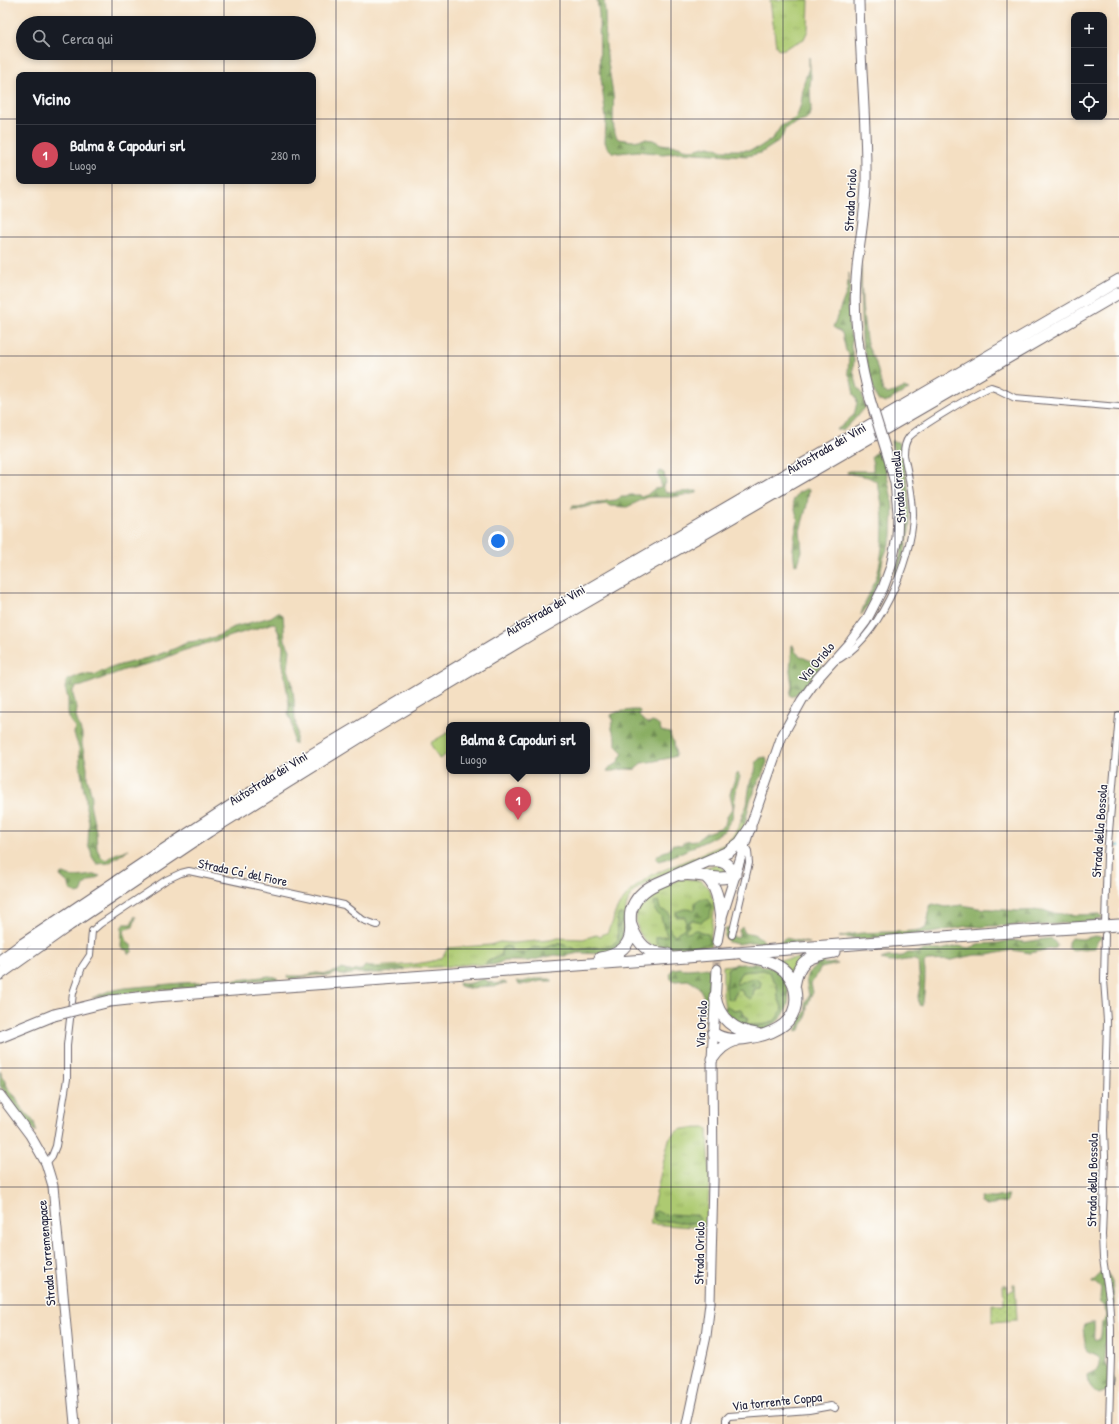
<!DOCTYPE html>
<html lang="it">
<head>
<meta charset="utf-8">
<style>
	body { margin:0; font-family:"Patrick Hand",sans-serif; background:#20242c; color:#f1f3f6 }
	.controls { position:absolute; right:12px; top:12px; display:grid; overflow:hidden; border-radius:8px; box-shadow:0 2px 6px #0003 }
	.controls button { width:36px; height:36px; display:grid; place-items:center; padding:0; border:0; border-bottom:1px solid #363941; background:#171b24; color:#f1f3f6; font:20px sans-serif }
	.you { position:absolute; left:498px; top:541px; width:14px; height:14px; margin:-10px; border:3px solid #fff; border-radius:50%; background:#1a73e8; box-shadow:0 0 0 6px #1a73e833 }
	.badge { display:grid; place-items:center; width:26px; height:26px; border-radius:50%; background:#d1495b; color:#fff; font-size:13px; font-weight:700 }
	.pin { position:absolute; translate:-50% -33px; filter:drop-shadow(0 1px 2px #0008) }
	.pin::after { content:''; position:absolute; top:21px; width:14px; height:12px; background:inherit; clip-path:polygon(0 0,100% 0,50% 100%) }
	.popup { position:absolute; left:446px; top:722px; width:144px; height:52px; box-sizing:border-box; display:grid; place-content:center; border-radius:8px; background:#171b24; filter:drop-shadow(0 1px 3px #0005); font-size:13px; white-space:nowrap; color:#9ea1a6 }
	.popup b { font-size:15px; color:#f1f3f6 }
	.popup::after { content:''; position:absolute; left:50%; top:100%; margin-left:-8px; border:8px solid transparent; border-top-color:#171b24 }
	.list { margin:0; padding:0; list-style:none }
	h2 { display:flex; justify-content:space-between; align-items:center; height:52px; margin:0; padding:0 16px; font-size:17px }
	h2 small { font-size:13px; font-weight:400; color:#9ea1a6 }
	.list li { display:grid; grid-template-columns:26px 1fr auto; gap:12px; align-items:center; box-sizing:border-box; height:60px; padding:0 16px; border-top:1px solid #363941 }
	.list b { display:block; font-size:15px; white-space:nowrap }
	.list p { margin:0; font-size:13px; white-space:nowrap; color:#9ea1a6 }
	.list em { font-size:13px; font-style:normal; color:#9ea1a6 }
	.icon { flex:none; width:22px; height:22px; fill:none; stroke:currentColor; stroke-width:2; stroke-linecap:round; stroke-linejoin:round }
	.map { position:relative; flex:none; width:1119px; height:1424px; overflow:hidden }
	.search { position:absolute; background:#171b24; box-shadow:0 2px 6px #0003; left:16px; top:16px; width:300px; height:44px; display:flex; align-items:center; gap:10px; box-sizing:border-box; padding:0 14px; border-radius:22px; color:#9ea1a6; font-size:15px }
	.panel { position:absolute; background:#171b24; box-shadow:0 2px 6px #0003; left:16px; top:72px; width:300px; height:112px; border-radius:8px }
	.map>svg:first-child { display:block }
</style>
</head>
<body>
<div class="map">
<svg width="1119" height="1424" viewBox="0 0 1119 1424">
	<defs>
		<pattern id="grass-tufts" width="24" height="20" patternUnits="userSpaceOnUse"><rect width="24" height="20" fill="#adca71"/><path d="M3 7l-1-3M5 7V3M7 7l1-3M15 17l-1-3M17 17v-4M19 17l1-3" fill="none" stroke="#95ad63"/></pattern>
		<pattern id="forest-firs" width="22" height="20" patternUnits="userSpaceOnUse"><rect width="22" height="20" fill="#8aae63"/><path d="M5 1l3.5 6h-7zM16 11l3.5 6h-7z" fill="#708d53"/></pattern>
		<pattern id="park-dots" width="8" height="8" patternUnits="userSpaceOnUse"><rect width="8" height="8" fill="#adca71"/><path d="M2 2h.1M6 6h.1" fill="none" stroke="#95ad63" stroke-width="1.8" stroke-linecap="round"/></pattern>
	</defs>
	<rect width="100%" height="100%" fill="#fdfcf7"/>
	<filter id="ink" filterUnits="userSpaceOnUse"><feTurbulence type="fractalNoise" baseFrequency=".025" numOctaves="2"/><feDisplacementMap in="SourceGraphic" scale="8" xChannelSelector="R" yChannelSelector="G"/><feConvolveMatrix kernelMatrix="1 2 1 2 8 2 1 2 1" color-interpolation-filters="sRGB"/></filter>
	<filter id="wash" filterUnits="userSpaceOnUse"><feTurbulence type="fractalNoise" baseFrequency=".012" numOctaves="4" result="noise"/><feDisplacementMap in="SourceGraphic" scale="16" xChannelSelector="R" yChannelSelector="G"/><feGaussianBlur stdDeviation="0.9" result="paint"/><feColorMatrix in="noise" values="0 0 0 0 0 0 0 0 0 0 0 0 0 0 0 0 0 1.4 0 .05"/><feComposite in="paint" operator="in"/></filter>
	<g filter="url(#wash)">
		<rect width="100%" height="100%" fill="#f4dfc2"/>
		<path fill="url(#grass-tufts)" stroke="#687656" d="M770 0H809L808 30 804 39 784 49 779 50 776 46Z
			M741 818 745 824C743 829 741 834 738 837 726 850 710 854 695 861 681 867 668 872 655 879 647 883 638 887 632 894 621 910 628 925 621 941 622 936 620 933 620 928 620 923 622 920 622 914L617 919 618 940 611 946 601 948 594 947 577 950 558 943 544 948H533C527 953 519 955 511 951V948C508 946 506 946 502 948L500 956 486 962 487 965C481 965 477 964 471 964 453 966 434 968 416 967 410 967 408 970 401 968L373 969 369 967C385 966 429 965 441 958 445 956 445 951 448 948L490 945 500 942 513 943 550 940 558 938 583 939 596 935 600 936 608 932 609 928 613 922 614 915 619 905 629 893 639 884 652 875 725 844 733 836 740 824Z
			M718 865 724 868 729 874 696 871 705 867Z
			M682 878 702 881 709 888 715 905 711 933V947C696 948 671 953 657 948 648 945 641 938 638 929 628 898 660 889 682 878Z
			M803 958 793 978 778 960Z
			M738 964 731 966 727 969 728 976 726 983 727 997 733 999 736 990 738 989 742 991 747 997 753 996 754 989 760 988 754 978 736 985 739 976 742 972 763 970 769 972 777 985 778 997 783 1010C780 1012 779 1015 777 1018 769 1027 758 1024 748 1025L746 1023 748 1020 742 1011 739 1009 734 1010 726 1007 725 1010 723 994V966Z
			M706 1128 708 1129 710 1181 706 1228 650 1224 652 1210 669 1139C678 1125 691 1129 706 1128Z"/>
		<path fill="url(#forest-firs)" stroke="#56684f" d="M597 0H604C606 15 605 31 606 46 607 62 611 78 613 94 615 107 610 129 618 139L633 141 645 139 653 140 661 144 679 146 684 149 692 150 709 146 723 150H750L758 148 767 142 771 141 781 126 796 118 801 104 804 82 809 68V57L811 76 810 86 811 109 809 116 806 120 796 123 785 129 782 137 775 144 761 153 747 156 679 152 663 154 638 151 619 153 612 152 607 147 605 142 606 119 600 70 599 14Z
			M861 265 862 305 866 339 868 347 876 363 883 391 888 394 904 388 909 390 902 393 885 403 878 400 877 399 870 377 862 341 860 286Z
			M849 273 850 288 847 306 849 315V328L852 341 851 347 854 360 853 370 858 388 862 393 865 408 844 430H836C843 426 847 420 854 415L857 403 856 397 854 395 851 380 848 372 849 354 846 351 842 333 833 327 847 291Z
			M891 441 898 442 901 447 908 487 910 526 905 550 892 588 881 607 890 592 901 553 904 510 902 483Z
			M876 452H879L884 460 892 500 893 510 892 537 883 559 879 579 867 607 861 615C864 602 873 589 877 575 884 554 886 501 876 481L868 477 847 473V472L850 471H873V463L871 458Z
			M660 471 664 473 666 483 663 487 665 492 670 493 694 491H697V493L672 497H648L627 507 610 506 607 504 590 506 581 508H571L573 506H583L591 503H601L606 501 616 500 621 497H626L630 495H639L641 497 647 495 654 489 661 488V483L658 475Z
			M806 489 809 490 807 505 800 531 802 551 798 564 795 565 793 549 795 533 798 521 793 501 798 493Z
			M278 612 283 615 285 640 290 650 288 669 292 682 294 699 295 718 297 733 295 745 293 743 292 722 288 714 289 705 282 658 283 647 276 625 274 623 182 651 156 662 124 670 82 686 76 687 73 690V695L77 708 76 717 82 734V744L87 767V778L92 797 90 804 96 831 97 849 101 857 106 860 113 855 129 849 109 863 97 864 92 857 91 851 88 845 89 822 86 808V797L84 791 80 766 79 748 74 734 75 727 70 721 68 713V698L65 688 67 680C72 679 78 675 83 674 89 674 94 677 100 672L120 665 155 656 176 648 188 642 204 640 218 636 234 627 271 617Z
			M792 645H793C794 647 794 649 795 651 799 657 813 662 820 663L822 666 800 691 792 697 790 695 792 686 790 671Z
			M632 710H639L640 712 639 716 645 722 649 724 652 722C658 724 660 725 661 731L670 733 671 738 674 742 676 756C672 758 645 763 641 763L636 769C632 770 629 769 625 769 619 769 614 772 607 771L610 767 617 764 623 753 616 746V738L611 727 613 719 611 715 617 712Z
			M766 757 767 762 762 776 755 787 754 793 750 801 745 824 742 822V815L747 805 750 782 755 772 756 763 760 758Z
			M738 773 740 777 737 785 732 818 724 831 708 840 669 858 659 861 656 859V857L663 852 669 850 673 844 681 845 686 841 697 840 706 833 720 828 725 824 727 816 733 807 730 794 736 775Z
			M64 874C76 881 93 872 100 876 97 878 87 882 85 884 83 887 83 890 81 893L76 894 70 889 69 884 60 876V875Z
			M704 898H707L712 906 710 916 701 922 693 920 689 921V926L685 931 686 933C691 933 694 929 699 930L701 933 708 934 710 942 709 944C697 947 666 950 656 943V937L668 936 664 929 661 917 655 911 654 902 658 901 660 909 669 913 670 915C669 924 668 923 671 933L676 935 678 932 684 929 686 921 685 917H676V912L684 909 695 910V902Z
			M933 904 946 907 962 905 978 908 1019 911 1043 910 1052 913 1075 915 1100 914 1103 918 1095 921 1043 925 990 926 982 927 967 926 931 933 862 939 839 937C867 929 897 935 925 929L926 927 929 915V906Z
			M619 914H622L623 920 620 926 622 935 621 941 618 947 603 954 579 953 564 956 555 955 529 961H505L493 965H487L486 962 500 956 502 948C506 946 508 946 511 948V951C521 956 526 951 533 948H544L550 947 552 944H562L577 950 584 949 611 946 618 940 617 919Z
			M135 916 136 917 133 927 126 929 124 931 127 942 132 946V952L129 954 128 950 122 949 121 947 122 926 124 924H131Z
			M742 927 745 933C754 933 758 935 764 942L775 943 780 942 785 938 809 943H795L781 944 751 942 738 944 728 942 725 936 726 928 730 930 729 936 738 938 739 936V930Z
			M1095 936 1102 937 1097 942 1095 948 1072 950 1068 947V942L1071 938 1082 939Z
			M1051 938 1057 945 1056 948 1030 953 1012 950 989 955H975L951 960 927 961 924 963C924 966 925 969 925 973 925 981 924 999 922 1006L919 1005 918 996 920 986 918 961C906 956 892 967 881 959L887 957 903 956 908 953H918L924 950H940L958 946 969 948 981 944 998 943 1011 940 1025 942Z
			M820 960 825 964 835 963 838 964 821 968 811 984 813 992 807 1006 806 1019 802 1024 800 1030 796 1031 799 1025 800 1020 806 1010 805 1004 809 996 806 979 808 973 814 968 817 961Z
			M757 963C764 967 771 966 777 971 795 988 792 1016 770 1026 768 1028 765 1030 762 1031 756 1032 746 1029 740 1028L725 1010 727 1006 734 1010 741 1009 744 1016 748 1017 746 1023 748 1025C757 1025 770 1027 777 1018 779 1015 780 1012 783 1010L778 997 777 985 769 972 763 970 742 972 739 976 736 983 737 985 741 982 756 978 761 982 760 988 754 989 753 996 750 999 743 995 742 991 738 989C734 992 735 997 731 1000L727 999C725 989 728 979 727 969 735 962 747 965 757 963Z
			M365 966 369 967 373 969 401 968 405 970 383 973H357L346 975H341L336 973 328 976 318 975 291 979 287 978V976H303L316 973 327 974 342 969 348 971 362 970Z
			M680 968C689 971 699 966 709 969L710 993 707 1022 706 1024 705 1004 703 995 698 986 688 980 675 981 671 979 670 973 673 969Z
			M269 976 276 977 278 979 257 980 227 985 143 991 92 998 109 991 125 988 181 983 238 980Z
			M483 979 495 984 504 982 507 984H500L495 987 484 986 473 989 459 986 458 983C468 985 474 982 483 979Z
			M534 979H550L553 981H541L528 984H519L516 981 522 982Z
			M0 1071 9 1090 16 1097 19 1105 34 1122 36 1130 35 1132 17 1110 14 1104 0 1086Z
			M1009 1195 1007 1202 986 1205 980 1203 981 1197 993 1198Z
			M656 1211C660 1212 661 1214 665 1215 667 1215 670 1214 671 1214 680 1214 688 1216 697 1215L700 1219 698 1222 688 1224 674 1221 659 1222 654 1220 653 1213Z
			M1103 1272 1108 1274 1112 1282 1114 1299V1304L1109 1312 1107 1337 1104 1346 1106 1364 1112 1374 1114 1384 1112 1389 1099 1394C1092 1390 1087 1383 1087 1375 1090 1374 1094 1372 1096 1371 1100 1368 1102 1359 1098 1356 1094 1353 1090 1353 1086 1350L1083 1328 1084 1325 1091 1323H1094C1095 1329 1093 1333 1094 1339L1099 1340C1104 1332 1098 1323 1106 1317L1105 1307 1101 1303 1100 1298 1101 1288 1095 1283H1092V1281C1098 1279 1097 1273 1103 1272Z"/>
		<path fill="url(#park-dots)" stroke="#687656" d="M1013 1284H1015L1017 1320 992 1322V1304H1004L1003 1285H1007L1008 1292 1014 1290Z"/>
		<path fill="#adca71" stroke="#687656" d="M449 732V753L439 759 430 743Z"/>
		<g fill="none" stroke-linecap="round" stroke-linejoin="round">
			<path stroke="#41aebf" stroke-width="2" d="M1116 846H1119"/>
		</g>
	</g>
	<g filter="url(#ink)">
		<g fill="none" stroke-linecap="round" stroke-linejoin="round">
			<path stroke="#cab9a7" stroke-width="9" stroke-dasharray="9 4.5" stroke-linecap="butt" d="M717 969V942"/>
			<defs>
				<path id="street" d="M833 662C877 644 912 561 913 515 913 495 908 474 904 455 904 448 905 442 909 437 916 429 980 390 991 387L997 389 1015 398 1119 407
					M1105 924 1107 855 1119 715
					M732 935 749 863 748 851 745 846
					M1105 935 1104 980 1107 1021 1104 1130 1105 1156 1102 1235 1103 1258 1109 1298 1111 1328V1356L1109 1424
					M46 1163 52 1156 56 1146 67 1079V1045L73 993 82 967 90 955 92 931 100 924 166 880 181 873 189 871 344 905 363 920 377 925
					M726 1424V1419L729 1416 809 1410 831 1406 835 1408"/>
				<path id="secondary" d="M859 0C860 62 867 124 866 185 865 213 860 240 857 267 852 312 858 356 870 399
					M717 942 721 920 750 828 782 736 802 700 817 679 850 642 866 621 883 588 891 566 897 538 898 512 895 483 889 460
					M0 1095 30 1135 46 1163 53 1186 75 1424
					M687 1424 706 1336 710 1303 713 1181 712 1059 717 969"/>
				<path id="highway" d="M681 875C700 872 717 883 735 875 729 865 724 859 711 861
					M706 877C718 887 719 904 721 920
					M631 925C635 936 642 949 654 952 659 953 663 953 668 954
					M736 953 995 933 1119 925
					M600 958C613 956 627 950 630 936 632 927 629 919 631 911 635 898 645 889 656 884L728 852 740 843 750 828
					M0 961 23 944 159 853 283 772 541 617 1119 280
					M0 974 69 925 209 831 371 730 536 631 1119 293
					M794 987C798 960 808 956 834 952
					M715 996C718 1018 735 1032 757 1034
					M110 1001 156 996 247 989 687 957
					M713 1033C725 1041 735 1040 748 1038 775 1034 801 1022 795 990 793 980 787 971 778 966 769 960 757 959 746 956
					M0 1037 54 1015
					M712 1059C719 1049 725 1044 736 1040"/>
			</defs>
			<use href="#street" stroke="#6c646a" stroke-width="8"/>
			<use href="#secondary" stroke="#6c646a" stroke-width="11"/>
			<use href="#highway" stroke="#6c646a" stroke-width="13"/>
			<use href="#street" stroke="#fff" stroke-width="6"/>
			<use href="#secondary" stroke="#fff" stroke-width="9"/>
			<use href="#highway" stroke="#fff" stroke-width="11"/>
			<defs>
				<path id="secondary-bridge" d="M870 399 889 460"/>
				<path id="highway-bridge" d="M687 957 736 953
					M54 1015 110 1001"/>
			</defs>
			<use href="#secondary-bridge" stroke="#6c646a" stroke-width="11" stroke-linecap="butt"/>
			<use href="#highway-bridge" stroke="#6c646a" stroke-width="13" stroke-linecap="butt"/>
			<use href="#secondary-bridge" stroke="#fff" stroke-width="9"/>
			<use href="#highway-bridge" stroke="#fff" stroke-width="11"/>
		</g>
	</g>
	<path fill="none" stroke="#22223b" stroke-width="1" stroke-opacity="0.55" d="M112 0V23M224 0V23M336 0V1424M448 0V1424M560 0V1424M671 0V1424M783 0V1424M895 0V1424M1007 0V1424M112 53V75M224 53V75M0 119H19M313 119H1119M112 181V1424M224 181V1424M0 237H1119M0 356H1119M0 475H1119M0 593H1119M0 712H1119M0 831H1119M0 949H1119M0 1068H1119M0 1187H1119M0 1305H1119"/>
	<g text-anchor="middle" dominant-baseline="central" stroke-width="3" stroke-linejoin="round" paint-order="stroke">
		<g font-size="13" fill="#22223b" stroke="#fdfcf7">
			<text transform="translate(850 200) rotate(-87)">Strada Oriolo</text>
			<text transform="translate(826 448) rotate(-30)">Autostrada dei Vini</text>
			<text transform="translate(898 487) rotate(-95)">Strada Granella</text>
			<text transform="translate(545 610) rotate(-30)">Autostrada dei Vini</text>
			<text transform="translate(816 662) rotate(-50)">Via Oriolo</text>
			<text transform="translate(268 778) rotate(-32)">Autostrada dei Vini</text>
			<text transform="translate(1099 831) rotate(-86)">Strada della Bossola</text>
			<text transform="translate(243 872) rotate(12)">Strada Ca' del Fiore</text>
			<text transform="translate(701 1024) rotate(-87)">Via Oriolo</text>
			<text transform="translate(1092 1180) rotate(-89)">Strada della Bossola</text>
			<text transform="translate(46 1253) rotate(-95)">Strada Torremenapace</text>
			<text transform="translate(699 1253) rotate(-89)">Strada Oriolo</text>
			<text transform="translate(777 1401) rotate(-6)">Via torrente Coppa</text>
		</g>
	</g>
</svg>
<div class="controls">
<button>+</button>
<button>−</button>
<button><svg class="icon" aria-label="locate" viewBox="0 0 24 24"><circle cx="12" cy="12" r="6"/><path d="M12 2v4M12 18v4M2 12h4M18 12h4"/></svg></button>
</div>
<div class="you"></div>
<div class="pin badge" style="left:518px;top:820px">1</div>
<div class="popup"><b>Balma &amp; Capoduri srl</b>Luogo</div>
<div class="search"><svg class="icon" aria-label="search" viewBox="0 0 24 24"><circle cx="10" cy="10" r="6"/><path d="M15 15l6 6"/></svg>Cerca qui</div>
<section class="panel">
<h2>Vicino<small></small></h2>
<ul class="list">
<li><span class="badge">1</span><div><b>Balma &amp; Capoduri srl</b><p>Luogo</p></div><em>280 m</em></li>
</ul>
</section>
</div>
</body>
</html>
